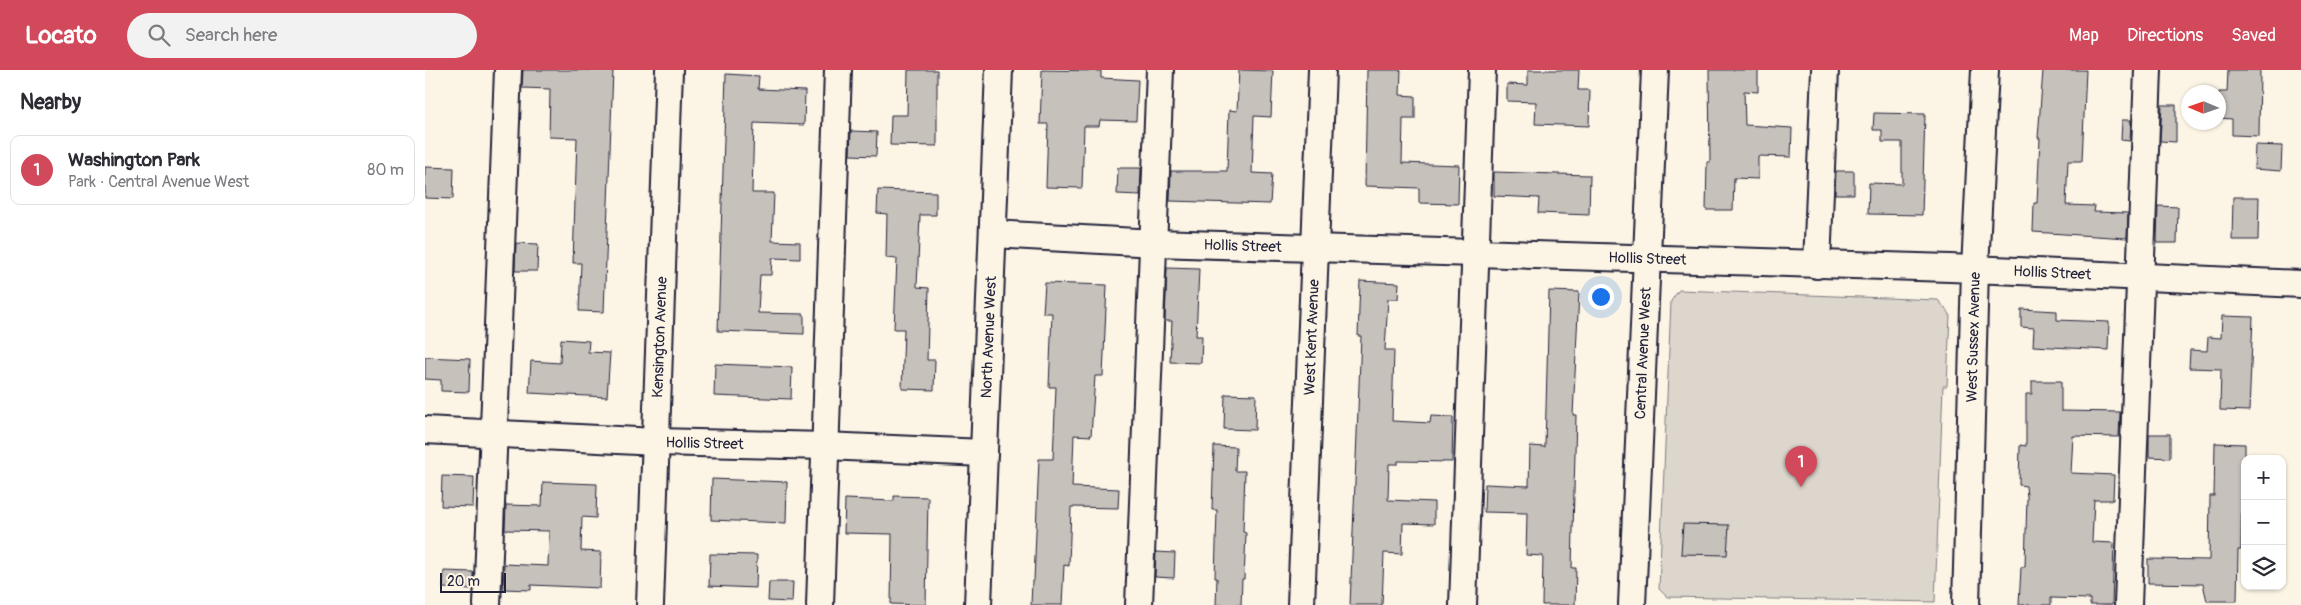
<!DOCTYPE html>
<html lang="en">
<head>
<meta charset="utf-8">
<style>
	body { margin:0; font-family:Pangolin,sans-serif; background:#f2f2f3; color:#2b2b33 }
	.controls { position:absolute; right:15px; bottom:15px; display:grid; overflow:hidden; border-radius:10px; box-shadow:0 1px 4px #0004 }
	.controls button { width:45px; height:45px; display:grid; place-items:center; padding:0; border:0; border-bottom:1px solid #e1e1e2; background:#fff; color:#2b2b33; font:25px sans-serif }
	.compass { position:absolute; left:1756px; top:15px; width:45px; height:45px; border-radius:50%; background:#fff; box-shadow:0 1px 4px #0004; rotate:272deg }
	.scale { position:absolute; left:15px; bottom:12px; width:66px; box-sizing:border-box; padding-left:5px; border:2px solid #22223b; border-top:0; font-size:14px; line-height:18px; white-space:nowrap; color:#22223b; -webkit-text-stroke:4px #fcf5e5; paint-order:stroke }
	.you { position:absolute; left:1175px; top:226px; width:18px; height:18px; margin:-12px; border:4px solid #fff; border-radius:50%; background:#1a73e8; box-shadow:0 0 0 8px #1a73e833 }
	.badge { display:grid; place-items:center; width:32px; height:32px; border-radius:50%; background:#d1495b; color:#fff; font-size:16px; font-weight:700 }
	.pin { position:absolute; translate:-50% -41px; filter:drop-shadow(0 1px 2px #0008) }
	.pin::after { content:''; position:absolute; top:26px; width:18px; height:15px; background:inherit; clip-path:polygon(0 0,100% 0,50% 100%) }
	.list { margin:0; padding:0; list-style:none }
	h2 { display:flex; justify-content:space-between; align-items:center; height:65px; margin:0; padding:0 20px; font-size:21px }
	h2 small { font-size:16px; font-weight:400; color:#7c7c81 }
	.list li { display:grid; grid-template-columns:32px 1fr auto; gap:15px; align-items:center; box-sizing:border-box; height:70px; margin:0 10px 10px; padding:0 10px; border:1px solid #e1e1e2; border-radius:10px }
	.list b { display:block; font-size:19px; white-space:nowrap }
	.list p { margin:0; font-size:16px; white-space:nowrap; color:#7c7c81 }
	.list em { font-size:16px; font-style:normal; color:#7c7c81 }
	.icon { flex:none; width:28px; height:28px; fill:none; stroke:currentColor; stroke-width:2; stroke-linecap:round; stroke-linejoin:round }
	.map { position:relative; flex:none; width:1876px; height:535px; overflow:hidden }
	header { display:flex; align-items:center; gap:30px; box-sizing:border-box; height:70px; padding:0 25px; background:#d1495b; color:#fff }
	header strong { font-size:24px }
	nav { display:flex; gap:28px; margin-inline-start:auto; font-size:18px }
	.search { width:350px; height:45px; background:#f2f2f3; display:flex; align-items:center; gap:12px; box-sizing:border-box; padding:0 18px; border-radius:28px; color:#7c7c81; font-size:19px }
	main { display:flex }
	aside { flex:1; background:#fff }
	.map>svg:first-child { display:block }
</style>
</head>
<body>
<header>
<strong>Locato</strong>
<div class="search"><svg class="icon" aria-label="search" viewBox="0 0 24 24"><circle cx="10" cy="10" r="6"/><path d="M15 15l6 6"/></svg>Search here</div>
<nav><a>Map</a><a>Directions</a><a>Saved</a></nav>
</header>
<main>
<aside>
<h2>Nearby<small></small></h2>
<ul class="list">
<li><span class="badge">1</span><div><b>Washington Park</b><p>Park · Central Avenue West</p></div><em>80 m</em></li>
</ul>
</aside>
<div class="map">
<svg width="1876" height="535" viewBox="0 0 1876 535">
	<rect width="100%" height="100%" fill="#fcf5e5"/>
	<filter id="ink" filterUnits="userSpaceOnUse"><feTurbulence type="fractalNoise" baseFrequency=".02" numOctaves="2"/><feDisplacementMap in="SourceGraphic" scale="10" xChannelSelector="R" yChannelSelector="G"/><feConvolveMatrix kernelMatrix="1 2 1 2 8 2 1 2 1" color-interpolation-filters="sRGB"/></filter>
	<g filter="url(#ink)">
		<path fill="#dcd6cc" stroke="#7f7c84" d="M1254 220 1513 230 1525 244 1522 316H1518L1510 532 1242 527 1234 519 1246 231Z"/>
		<path fill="#c6c1bb" stroke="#22223b" d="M98 0H188L179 242 154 241 156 193H148L152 68 124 67 125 19 97 18Z
			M483 0H512V76L465 75 466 45H482Z
			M617 0 676 1V8L713 10 711 51 675 50 674 56H659L657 118 621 117 623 54H615Z
			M814 0 848 1 846 47 829 46 827 103 847 104 845 134 745 131 746 101H802L804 40 812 41Z
			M942 0H976L975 25 990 26V49H978L977 93 1034 95 1033 134 994 133V118L940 116Z
			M1103 0H1154L1153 20H1165L1164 56 1110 54 1111 32 1082 31V14L1103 15Z
			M1284 0H1333V22L1319 21 1320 55 1367 58 1366 87 1333 86V109L1309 108 1308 140H1281L1282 92H1285Z
			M1618 0H1661L1657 91H1643L1641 135 1670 136 1669 142 1703 143 1702 168 1608 162 1609 133H1612L1615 68H1613Z
			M1803 0H1835L1834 66 1807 65V49L1794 48V22H1802Z
			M301 4 334 6 333 19 380 21 379 55 329 53 327 123H349L347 171 375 172V189L347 188 346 205H335L333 243 379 244V264L293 261Z
			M1737 35H1751V72L1735 71Z
			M1449 43 1500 44 1497 145 1443 144 1444 113 1477 114V72H1457V60H1448Z
			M1697 50H1706L1705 71 1696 70Z
			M426 61 452 62 451 86 425 85Z
			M1830 75 1857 76 1856 101 1829 99Z
			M0 97 29 98 28 129 0 128Z
			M693 98H716L715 125 692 124Z
			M1411 101H1429V124H1410Z
			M1069 102 1165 105 1164 145 1113 143 1114 128 1069 126Z
			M453 120 511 122V145H495L492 217 504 218 502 290H510L509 320 477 319 479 259H469L472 189 461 188 462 144 452 143Z
			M1808 127H1834L1833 170H1807Z
			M1733 136 1753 137 1752 173H1732Z
			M91 173 113 174 112 201H90Z
			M742 198 774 199 771 266H777L776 293 745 292 747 251H740Z
			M935 211 974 213 973 229H963L960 280H969L967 351 1005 353 1006 346 1028 347 1027 392 973 391V394H964L963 430 1009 432V454L978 453 977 484 959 483 957 535H925L936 266H933Z
			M620 213 682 215 678 306H670L666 366 649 365 647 417 694 419 693 438 646 437 644 496 639 495 637 535H606L607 511H609L614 389H628L631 317H624L627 243H618Z
			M1124 221 1154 222 1148 345H1151L1147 498H1151L1150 535H1117L1118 486 1101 485 1102 443 1059 442 1060 414 1104 416 1105 376 1120 377Z
			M1596 239 1632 241V250L1684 252 1683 280 1608 276 1609 258 1596 257Z
			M1797 246 1828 247 1824 341 1795 340 1796 299 1764 298 1765 280 1782 281 1783 267 1796 268Z
			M136 269 164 271 163 282 185 283 182 327 104 323 106 291 135 293Z
			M0 287 45 289 44 322 16 321V310L0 309Z
			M290 294 367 297 366 329 289 326Z
			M1607 311H1636V341L1695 342 1694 367 1648 366 1646 403 1689 405 1688 430H1669L1667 472 1689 473 1687 535H1665V529L1626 528V535H1594L1596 497H1600L1602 427 1601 416 1594 415 1595 375 1601 376V324H1607Z
			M800 324 831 325 830 360 799 359Z
			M1724 364H1745V388L1724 387Z
			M1790 373 1820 374V414H1817L1816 480H1813L1812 531H1782L1778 514 1723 513V489L1784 490 1785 426H1789Z
			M789 376 811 377 810 401H820L818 462 821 463 819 509H817L816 535H791L792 508H790L792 440H787Z
			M17 406 49 407 48 437 16 436Z
			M287 409 362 412 361 453 286 450Z
			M118 412 172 414 171 448 157 447 156 481 176 482 175 518 106 515V520L78 519 79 494 123 496 124 461 80 460 81 435 117 436Z
			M469 426 503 427 501 535 466 534 467 464 419 463 420 429 469 431Z
			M1258 454 1304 455 1302 485 1256 484Z
			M731 482 750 483 749 508 730 507Z
			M285 484 332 485 331 518 284 516Z
			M19 501 48 502V519L18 518Z
			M344 512H368L367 532 343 531Z"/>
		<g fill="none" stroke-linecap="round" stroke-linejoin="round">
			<defs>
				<g id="minor">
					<path id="s1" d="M568 164 730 173 1525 198 1876 214"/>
					<path d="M1392 195 1400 0"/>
					<path id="s2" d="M0 360 231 372 400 376 559 383"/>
					<path d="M62 535 83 0"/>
					<path id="s3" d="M225 535 244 0"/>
					<path d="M395 535 413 0"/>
					<path id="s4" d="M553 535 574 0"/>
					<path d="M714 535 735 0"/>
					<path id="s5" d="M876 535 897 0"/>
					<path d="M1038 535 1057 0"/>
					<path id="s6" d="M1207 535 1230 0"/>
					<path id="s7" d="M1541 535 1550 199 1560 0"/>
					<path d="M1703 535 1723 0"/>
				</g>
			</defs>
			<use href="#minor" stroke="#22223b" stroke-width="30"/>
			<use href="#minor" stroke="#fcf5e5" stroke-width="26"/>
		</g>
	</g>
	<g text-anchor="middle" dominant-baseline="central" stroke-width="4" stroke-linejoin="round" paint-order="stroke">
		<g font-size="15" fill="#22223b" stroke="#fcf5e5">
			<text stroke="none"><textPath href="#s1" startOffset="250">Hollis Street</textPath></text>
			<text stroke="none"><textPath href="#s1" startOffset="655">Hollis Street</textPath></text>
			<text stroke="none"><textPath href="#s1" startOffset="1060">Hollis Street</textPath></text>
			<text stroke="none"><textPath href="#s3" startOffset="268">Kensington Avenue</textPath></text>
			<text stroke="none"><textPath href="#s5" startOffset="268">West Kent Avenue</textPath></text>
			<text stroke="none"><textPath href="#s7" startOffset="268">West Sussex Avenue</textPath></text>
			<text stroke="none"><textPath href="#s4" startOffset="268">North Avenue West</textPath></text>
			<text stroke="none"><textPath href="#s6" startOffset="252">Central Avenue West</textPath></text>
			<text stroke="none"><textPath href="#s2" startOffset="280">Hollis Street</textPath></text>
		</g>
	</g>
</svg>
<div class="controls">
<button>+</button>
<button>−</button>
<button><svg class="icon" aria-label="layers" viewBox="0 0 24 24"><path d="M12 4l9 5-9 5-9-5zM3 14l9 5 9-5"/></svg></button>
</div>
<svg class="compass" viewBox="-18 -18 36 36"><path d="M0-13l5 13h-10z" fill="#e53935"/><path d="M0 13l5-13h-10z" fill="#7c7c81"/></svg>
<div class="scale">20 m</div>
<div class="you"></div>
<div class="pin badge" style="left:1376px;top:417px">1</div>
</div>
</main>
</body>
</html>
